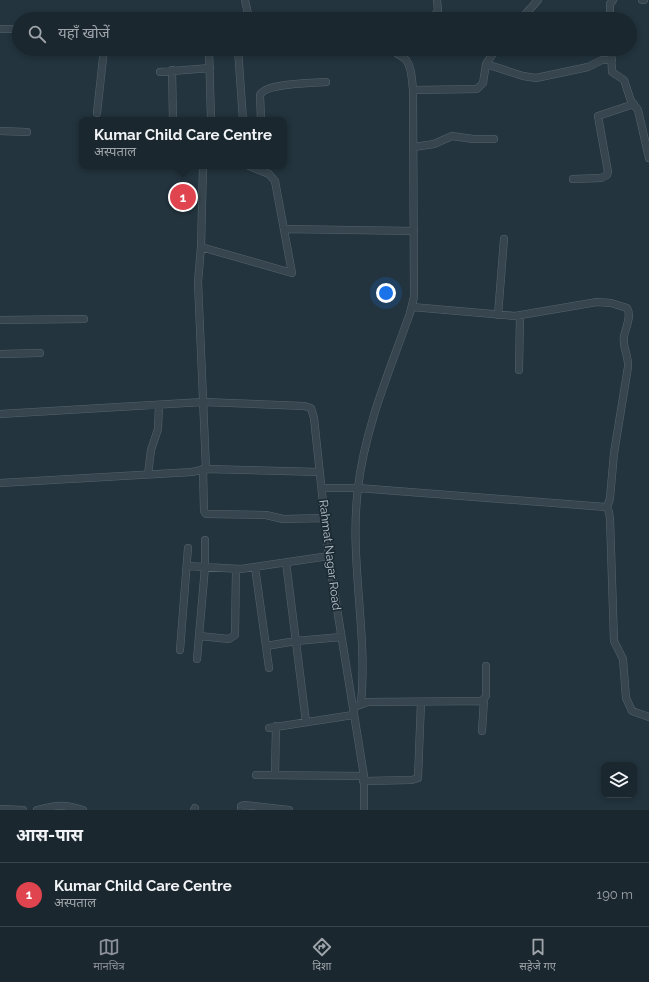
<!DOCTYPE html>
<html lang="hi">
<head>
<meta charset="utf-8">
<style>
	body { margin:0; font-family:Raleway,"Noto Sans Devanagari",sans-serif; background:#27333a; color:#f1f3f6 }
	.controls { position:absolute; right:12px; bottom:12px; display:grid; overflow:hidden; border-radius:8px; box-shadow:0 2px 6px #0003 }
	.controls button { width:36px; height:36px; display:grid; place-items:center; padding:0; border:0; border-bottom:1px solid #38444a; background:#1a272e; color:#f1f3f6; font:20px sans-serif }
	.you { position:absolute; left:386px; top:293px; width:14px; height:14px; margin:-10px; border:3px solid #fff; border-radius:50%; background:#1a73e8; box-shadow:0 0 0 6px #1a73e833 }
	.badge { display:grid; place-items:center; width:26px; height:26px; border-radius:50%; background:#8c9099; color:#fff; font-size:13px; font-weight:700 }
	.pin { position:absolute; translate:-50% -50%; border:2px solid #fff; box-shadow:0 1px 4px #0006 }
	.popup { position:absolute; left:79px; top:117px; width:208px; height:52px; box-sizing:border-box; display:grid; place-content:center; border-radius:8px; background:#1a272e; filter:drop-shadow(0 1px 3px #0005); font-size:13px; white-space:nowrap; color:#9fa5aa }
	.popup b { font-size:15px; color:#f1f3f6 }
	.popup::after { content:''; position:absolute; left:50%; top:100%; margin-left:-8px; border:8px solid transparent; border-top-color:#1a272e }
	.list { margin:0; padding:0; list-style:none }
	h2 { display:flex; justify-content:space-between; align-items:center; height:52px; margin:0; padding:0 16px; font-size:17px }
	h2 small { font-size:13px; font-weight:400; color:#9fa5aa }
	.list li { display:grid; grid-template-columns:26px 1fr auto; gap:12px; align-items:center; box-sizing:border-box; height:64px; padding:0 16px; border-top:1px solid #38444a }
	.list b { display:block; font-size:15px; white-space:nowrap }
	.list p { margin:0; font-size:13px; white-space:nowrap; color:#9fa5aa }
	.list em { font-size:13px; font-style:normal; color:#9fa5aa }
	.icon { flex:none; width:22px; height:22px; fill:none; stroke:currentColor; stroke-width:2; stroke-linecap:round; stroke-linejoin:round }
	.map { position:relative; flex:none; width:649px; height:810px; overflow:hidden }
	.search { position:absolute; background:#1a272e; box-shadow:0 2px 6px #0003; left:12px; right:12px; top:12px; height:44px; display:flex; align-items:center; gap:10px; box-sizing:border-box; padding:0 14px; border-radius:22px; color:#9fa5aa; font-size:15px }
	.sheet { height:116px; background:#1a272e }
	nav { display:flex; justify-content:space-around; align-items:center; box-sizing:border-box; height:56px; border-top:1px solid #38444a; background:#1a272e; font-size:11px; color:#9fa5aa }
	nav a { display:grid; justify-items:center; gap:2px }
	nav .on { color:#8c9099 }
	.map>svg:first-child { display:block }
</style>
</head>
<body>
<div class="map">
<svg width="649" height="810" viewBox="0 0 649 810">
	<rect width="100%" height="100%" fill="#23343e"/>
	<path fill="#4c5e69" stroke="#1e2c35" d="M177 191 194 192 193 204 176 203Z"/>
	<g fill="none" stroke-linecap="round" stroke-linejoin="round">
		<defs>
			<path id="minor" d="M245 0 249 19
				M642 0H644
				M373 19 434 16 438 11 437 0
				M521 19 538 0
				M610 19V4L613 0
				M0 29H19
				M209 49 211 120
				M238 49 243 120
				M393 49C396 55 401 55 405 59 412 65 412 82 413 90L477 89 483 83 486 64 496 49
				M611 49 612 72 624 80 631 101 638 110 649 158
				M486 64 523 76 536 78 588 67 602 60H612
				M172 70 173 120
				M160 72 210 68
				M97 113 104 49
				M261 120 260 95C265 83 313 83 326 82
				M0 131 27 132
				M414 147 434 144 452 136 473 139H494
				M573 179 601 178 607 175 608 172 598 116 634 104
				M284 229 414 231
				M201 247 292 273 275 181 269 174 249 166
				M412 307 515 316 597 302 611 303 627 308C632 315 626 327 624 336 622 347 629 356 628 367L614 453 610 498 607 508
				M498 315 504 239
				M0 320 84 319
				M0 354 40 353
				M519 370 520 316
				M0 414 203 402 304 406 311 408 314 418 329 559 364 776V810
				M203 469 204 511 206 514 266 515 283 519 325 518
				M206 469 320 472
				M148 474 151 450 158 429 159 405
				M0 483 192 472 206 469 198 282 201 247 203 166
				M322 488H358L606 507 609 512 610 519 614 641 623 659 626 698 632 711 649 717
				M286 562 306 722
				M187 566 241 569 329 556
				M255 567 269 668
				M199 636 229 639 235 635 236 569
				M266 646 296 641 341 637
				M180 650 188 548
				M197 659 205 567V540
				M361 704C368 632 349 560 358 488 365 427 390 370 410 313L414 297 413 90
				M357 706 368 702 482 701 486 696V666
				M269 728 353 715
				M482 731 484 700
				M256 775 364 776
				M275 775 276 726
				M363 781 412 780 418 778 421 702
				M0 809 23 810
				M37 810C55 805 63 804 83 810
				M194 810 195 808
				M241 810V806L244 805 289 810"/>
		</defs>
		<use href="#minor" stroke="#55636c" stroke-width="8"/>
		<use href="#minor" stroke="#37454e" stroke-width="7"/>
	</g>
	<g text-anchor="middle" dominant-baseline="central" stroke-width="3.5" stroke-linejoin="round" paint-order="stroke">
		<g font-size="12" fill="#b3c0c9" stroke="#1c2a33">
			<text transform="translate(330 555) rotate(83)">Rahmat Nagar Road</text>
		</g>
	</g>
</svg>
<div class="controls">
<button><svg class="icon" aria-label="layers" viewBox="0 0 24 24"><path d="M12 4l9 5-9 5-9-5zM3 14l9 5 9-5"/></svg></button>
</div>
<div class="you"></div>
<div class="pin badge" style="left:183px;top:197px;background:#e0444e">1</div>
<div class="popup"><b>Kumar Child Care Centre</b>अस्पताल</div>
<div class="search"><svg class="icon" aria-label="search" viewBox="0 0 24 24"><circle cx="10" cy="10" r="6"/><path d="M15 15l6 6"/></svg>यहाँ खोजें</div>
</div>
<section class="sheet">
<h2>आस-पास<small></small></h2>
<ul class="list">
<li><span class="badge" style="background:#e0444e">1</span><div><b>Kumar Child Care Centre</b><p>अस्पताल</p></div><em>190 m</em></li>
</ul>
</section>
<nav>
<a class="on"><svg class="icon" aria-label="map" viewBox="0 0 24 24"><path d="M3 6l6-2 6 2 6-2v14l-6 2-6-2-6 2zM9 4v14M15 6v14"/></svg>मानचित्र</a>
<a><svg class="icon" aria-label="directions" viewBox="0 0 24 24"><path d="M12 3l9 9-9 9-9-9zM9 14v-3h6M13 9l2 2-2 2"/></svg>दिशा</a>
<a><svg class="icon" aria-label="saved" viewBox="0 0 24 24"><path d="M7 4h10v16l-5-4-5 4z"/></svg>सहेजे गए</a>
</nav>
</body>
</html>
